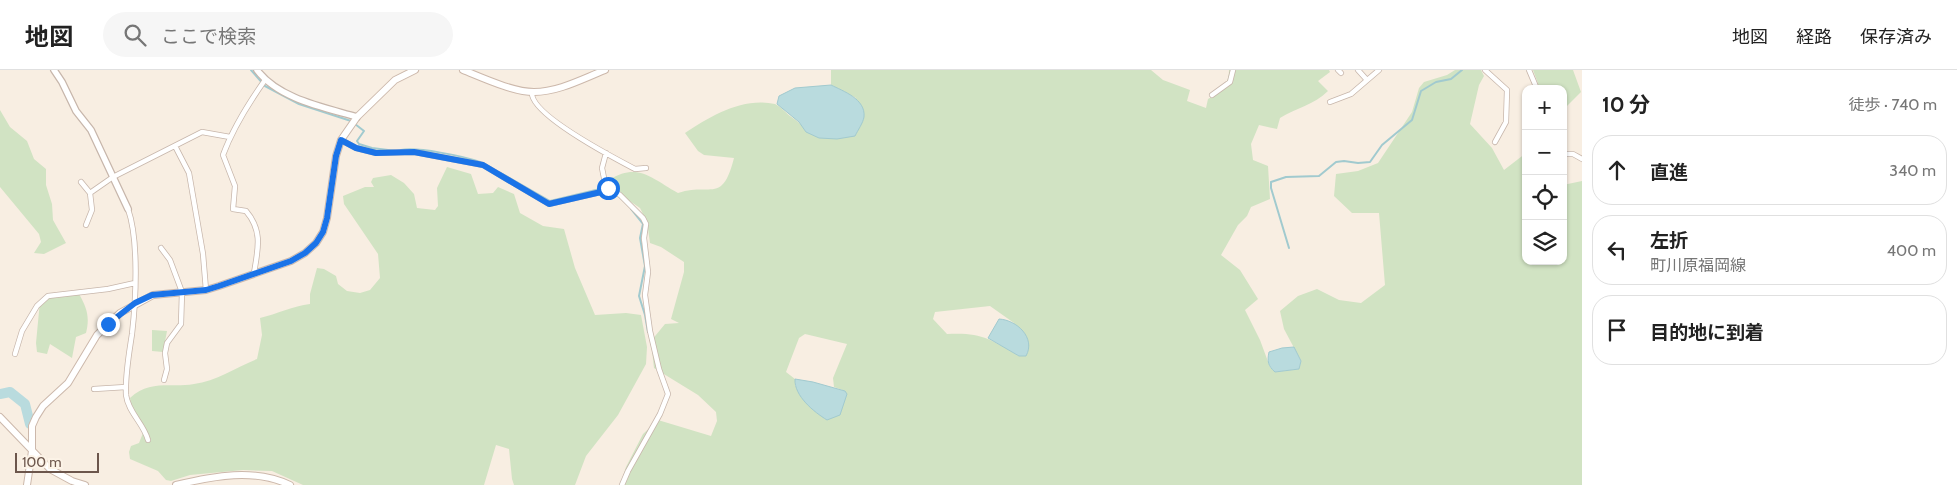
<!DOCTYPE html>
<html lang="ja">
<head>
<meta charset="utf-8">
<style>
	body { margin:0; font-family:Cabin,"Noto Sans JP",sans-serif; background:#f6f6f6; color:#222 }
	.controls { position:absolute; right:15px; top:15px; display:grid; overflow:hidden; border-radius:10px; box-shadow:0 1px 4px #0004 }
	.controls button { width:45px; height:45px; display:grid; place-items:center; padding:0; border:0; border-bottom:1px solid #e0e0e0; background:#fff; color:#222; font:25px sans-serif }
	.scale { position:absolute; left:15px; bottom:12px; width:84px; box-sizing:border-box; padding-left:5px; border:2px solid #6c564c; border-top:0; font-size:14px; line-height:18px; white-space:nowrap; color:#6c564c; -webkit-text-stroke:4px #fcf3e7; paint-order:stroke }
	.stop { position:absolute; width:15px; height:15px; margin:-11px; border:4px solid #1a73e8; border-radius:50%; background:#fff }
	.stop.end { background:#1a73e8; border-color:#fff; box-shadow:0 1px 5px #0008 }
	.list { margin:0; padding:0; list-style:none }
	h2 { display:flex; justify-content:space-between; align-items:center; height:65px; margin:0; padding:0 20px; font-size:21px }
	h2 small { font-size:16px; font-weight:400; color:#767676 }
	.list li { display:grid; grid-template-columns:32px 1fr auto; gap:15px; align-items:center; box-sizing:border-box; height:70px; margin:0 10px 10px; padding:0 10px; border:1px solid #e0e0e0; border-radius:20px }
	.list b { display:block; font-size:19px; white-space:nowrap }
	.list p { margin:0; font-size:16px; white-space:nowrap; color:#767676 }
	.list em { font-size:16px; font-style:normal; color:#767676 }
	.icon { flex:none; width:28px; height:28px; fill:none; stroke:currentColor; stroke-width:2; stroke-linecap:round; stroke-linejoin:round }
	.map { position:relative; flex:none; width:1582px; height:415px; overflow:hidden }
	header { display:flex; align-items:center; gap:30px; box-sizing:border-box; height:70px; padding:0 25px; background:#fff; border-bottom:1px solid #e0e0e0 }
	header strong { font-size:24px }
	nav { display:flex; gap:28px; margin-inline-start:auto; font-size:18px }
	.search { width:350px; height:45px; background:#f6f6f6; display:flex; align-items:center; gap:12px; box-sizing:border-box; padding:0 18px; border-radius:28px; color:#767676; font-size:19px }
	main { display:flex }
	aside { flex:1; background:#fff }
	.map>svg:first-child { display:block }
</style>
</head>
<body>
<header>
<strong>地図</strong>
<div class="search"><svg class="icon" aria-label="search" viewBox="0 0 24 24"><circle cx="10" cy="10" r="6"/><path d="M15 15l6 6"/></svg>ここで検索</div>
<nav><a>地図</a><a>経路</a><a>保存済み</a></nav>
</header>
<main>
<div class="map">
<svg width="1582" height="415" viewBox="0 0 1582 415">
	<rect width="100%" height="100%" fill="#f8eee2"/>
	<path fill="#d1e3c3" fill-rule="evenodd" d="M831 0H1151L1163 10 1190 20 1187 31 1206 38 1208 29C1220 22 1229 15 1229 0H1329L1330 2 1318 11 1328 21C1314 35 1296 38 1280 48L1277 59 1259 55 1251 74 1253 90 1268 96 1270 129 1251 137 1247 146 1238 155 1221 185 1240 200 1258 229 1245 240 1260 270 1270 297 1275 302 1299 299 1301 291 1284 259 1280 241 1298 226 1317 219 1339 230 1361 233 1385 215 1379 143H1352L1334 126 1336 104 1358 101 1378 93 1412 42 1419 18 1424 12 1447 5 1455 0H1481L1484 6 1479 15 1470 54 1492 78 1504 100 1526 83V191H1563V115L1582 111V415H620L626 397 643 364 658 350 711 366 717 351 716 342 698 325 654 298 651 271 665 254 679 253 671 249 684 202V192L661 177 650 173 647 152 640 138 609 117V110C638 92 651 108 678 123 711 112 722 135 734 88L704 85 698 81 685 63C711 46 742 27 775 34 780 36 785 42 790 46 797 51 802 54 806 62L856 28 831 15ZM990 236 1014 253 1019 286C991 269 980 262 947 264L933 249 935 242ZM805 264 847 274 833 308 834 317 845 321 795 316V309L786 302 799 268Z
		M1533 0H1573L1581 22 1563 40V19H1540Z
		M0 40 10 57 27 71 34 89 46 99V115L52 134 53 150 66 173 44 184 34 183 41 172 39 164 0 117Z
		M447 97 471 104 478 124 493 123 498 117 514 124 520 143 543 156 564 159 575 198 595 245 626 243 641 245 647 277 646 294 618 345 586 386 575 415H514L512 409 509 379 496 375 484 415H303L272 401 243 400 190 405 171 411 166 410 158 401 130 389 129 382 131 376 139 373 145 358 131 335 130 328C150 309 171 318 194 314 216 311 237 297 257 289L262 265 260 248C277 244 293 236 310 234V224L317 198 324 199 336 206 338 214 347 221 360 223 370 220 380 208 378 184 344 134 343 126 365 117H374L371 112 373 108 391 105 404 113 414 124 417 138 435 140 438 136 437 118Z
		M79 224C87 238 90 247 86 263L76 267 72 288 50 274 47 284 37 282 36 273 40 231 51 227Z
		M152 260 167 261 163 282 152 281Z"/>
	<path fill="#b9dbde" stroke="#a1cacf" d="M831 15C843 21 866 29 864 47 863 53 858 60 855 66L837 69 819 68 806 62 799 52 777 34 779 26 795 18Z
		M999 249C1017 250 1036 268 1026 286H1019L988 268Z
		M1294 277 1301 291 1299 299 1275 302C1268 296 1267 291 1269 282L1282 278Z
		M795 309 813 312 845 321 847 324 840 345 827 350C814 342 794 326 795 309Z"/>
	<g fill="none" stroke-linecap="round" stroke-linejoin="round">
		<path stroke="#a1cacf" stroke-width="2" d="M251 0 265 16 299 34 351 51
			M355 54 364 61 357 71 359 74 372 78 396 81
			M401 80C418 77 463 86 480 92
			M499 102 550 131 600 119 612 123
			M631 139 643 154 640 168 645 196 639 226 645 245 648 262
			M1289 178 1271 118V112L1286 107 1319 106 1336 92 1344 91 1358 93 1370 92 1382 75 1412 50 1421 21 1436 12 1451 9 1462 0"/>
		<path stroke="#b9dbde" stroke-width="10" d="M0 324 10 322 25 334 30 354"/>
		<defs>
			<path id="minor" d="M1338 0 1341 3
				M1358 0 1367 10
				M1485 0 1507 20 1506 52 1495 72
				M1529 0 1537 19
				M532 22C529 44 616 89 635 99L646 98
				M1212 25 1230 12 1233 0
				M1330 32 1351 24 1379 0
				M341 70 356 78 376 83 414 82 483 95 549 134 601 122 608 118
				M175 76 189 103 203 184 206 220
				M606 83 602 98 605 113 608 118 620 125 643 148 646 154 644 168 648 202 645 225 650 261 659 299 668 324 660 344 628 401 622 415
				M1563 84H1573L1582 89
				M81 112 90 123
				M128 139C139 170 136 230 132 264 129 284 125 305 126 325 128 342 144 354 148 370
				M86 155 92 140 90 123 113 107 202 62 230 67
				M161 178 170 190 182 222 181 254 167 273 165 283 167 299 164 310
				M254 203C258 179 263 161 246 141L233 139 235 116 223 85C233 58 248 34 265 10
				M15 284 22 261 37 236 48 226 108 219 135 213
				M94 319 126 317"/>
			<path id="tertiary" d="M54 0 62 12 76 41 91 60 128 139
				M257 0C279 29 323 37 357 47"/>
			<path id="secondary" d="M463 0C483 8 513 22 534 22 558 22 582 9 605 0
				M0 347 50 399 72 411 85 415
				M27 415 32 381V356L36 347 43 336 68 313 97 265 120 243 153 225 206 220 219 216 291 191 305 183 316 173 323 162 327 148 336 86 341 70 357 47 395 10 415 0
				M176 415C214 406 254 398 290 415"/>
		</defs>
		<use href="#minor" stroke="#c7b6ab" stroke-width="6"/>
		<use href="#tertiary" stroke="#c7b6ab" stroke-width="8"/>
		<use href="#secondary" stroke="#ccb8ab" stroke-width="8"/>
		<use href="#minor" stroke="#fff" stroke-width="4.5"/>
		<use href="#tertiary" stroke="#fff" stroke-width="5.5"/>
		<use href="#secondary" stroke="#fff" stroke-width="6"/>
	</g>
	<g fill="none" stroke-linecap="round" stroke-linejoin="round">
		<path stroke="#1a73e8" stroke-width="6" d="M108 254 135 233 152 225 206 220 219 216 291 191 305 183 316 173 323 162 327 148 336 86 341 70 356 78 376 83 414 82 483 95 549 134 601 122 608 118"/>
	</g>
</svg>
<div class="controls">
<button>+</button>
<button>−</button>
<button><svg class="icon" aria-label="locate" viewBox="0 0 24 24"><circle cx="12" cy="12" r="6"/><path d="M12 2v4M12 18v4M2 12h4M18 12h4"/></svg></button>
<button><svg class="icon" aria-label="layers" viewBox="0 0 24 24"><path d="M12 4l9 5-9 5-9-5zM3 14l9 5 9-5"/></svg></button>
</div>
<div class="scale">100 m</div>
<div class="stop" style="left:608px;top:118px"></div>
<div class="stop end" style="left:108px;top:254px"></div>
</div>
<aside>
<h2>10 分<small>徒歩 · 740 m</small></h2>
<ul class="list">
<li><svg class="icon" aria-label="ahead" viewBox="0 0 24 24"><path d="M12 20V5M6 11l6-6 6 6"/></svg><div><b>直進</b></div><em>340 m</em></li>
<li><svg class="icon" aria-label="left" viewBox="0 0 24 24"><path d="M17 20v-9H6M10 6l-5 5 5 5"/></svg><div><b>左折</b><p>町川原福岡線</p></div><em>400 m</em></li>
<li><svg class="icon" aria-label="arrive" viewBox="0 0 24 24"><path d="M6 21V4h12l-3 4 3 4H6"/></svg><div><b>目的地に到着</b></div></li>
</ul>
</aside>
</main>
</body>
</html>
